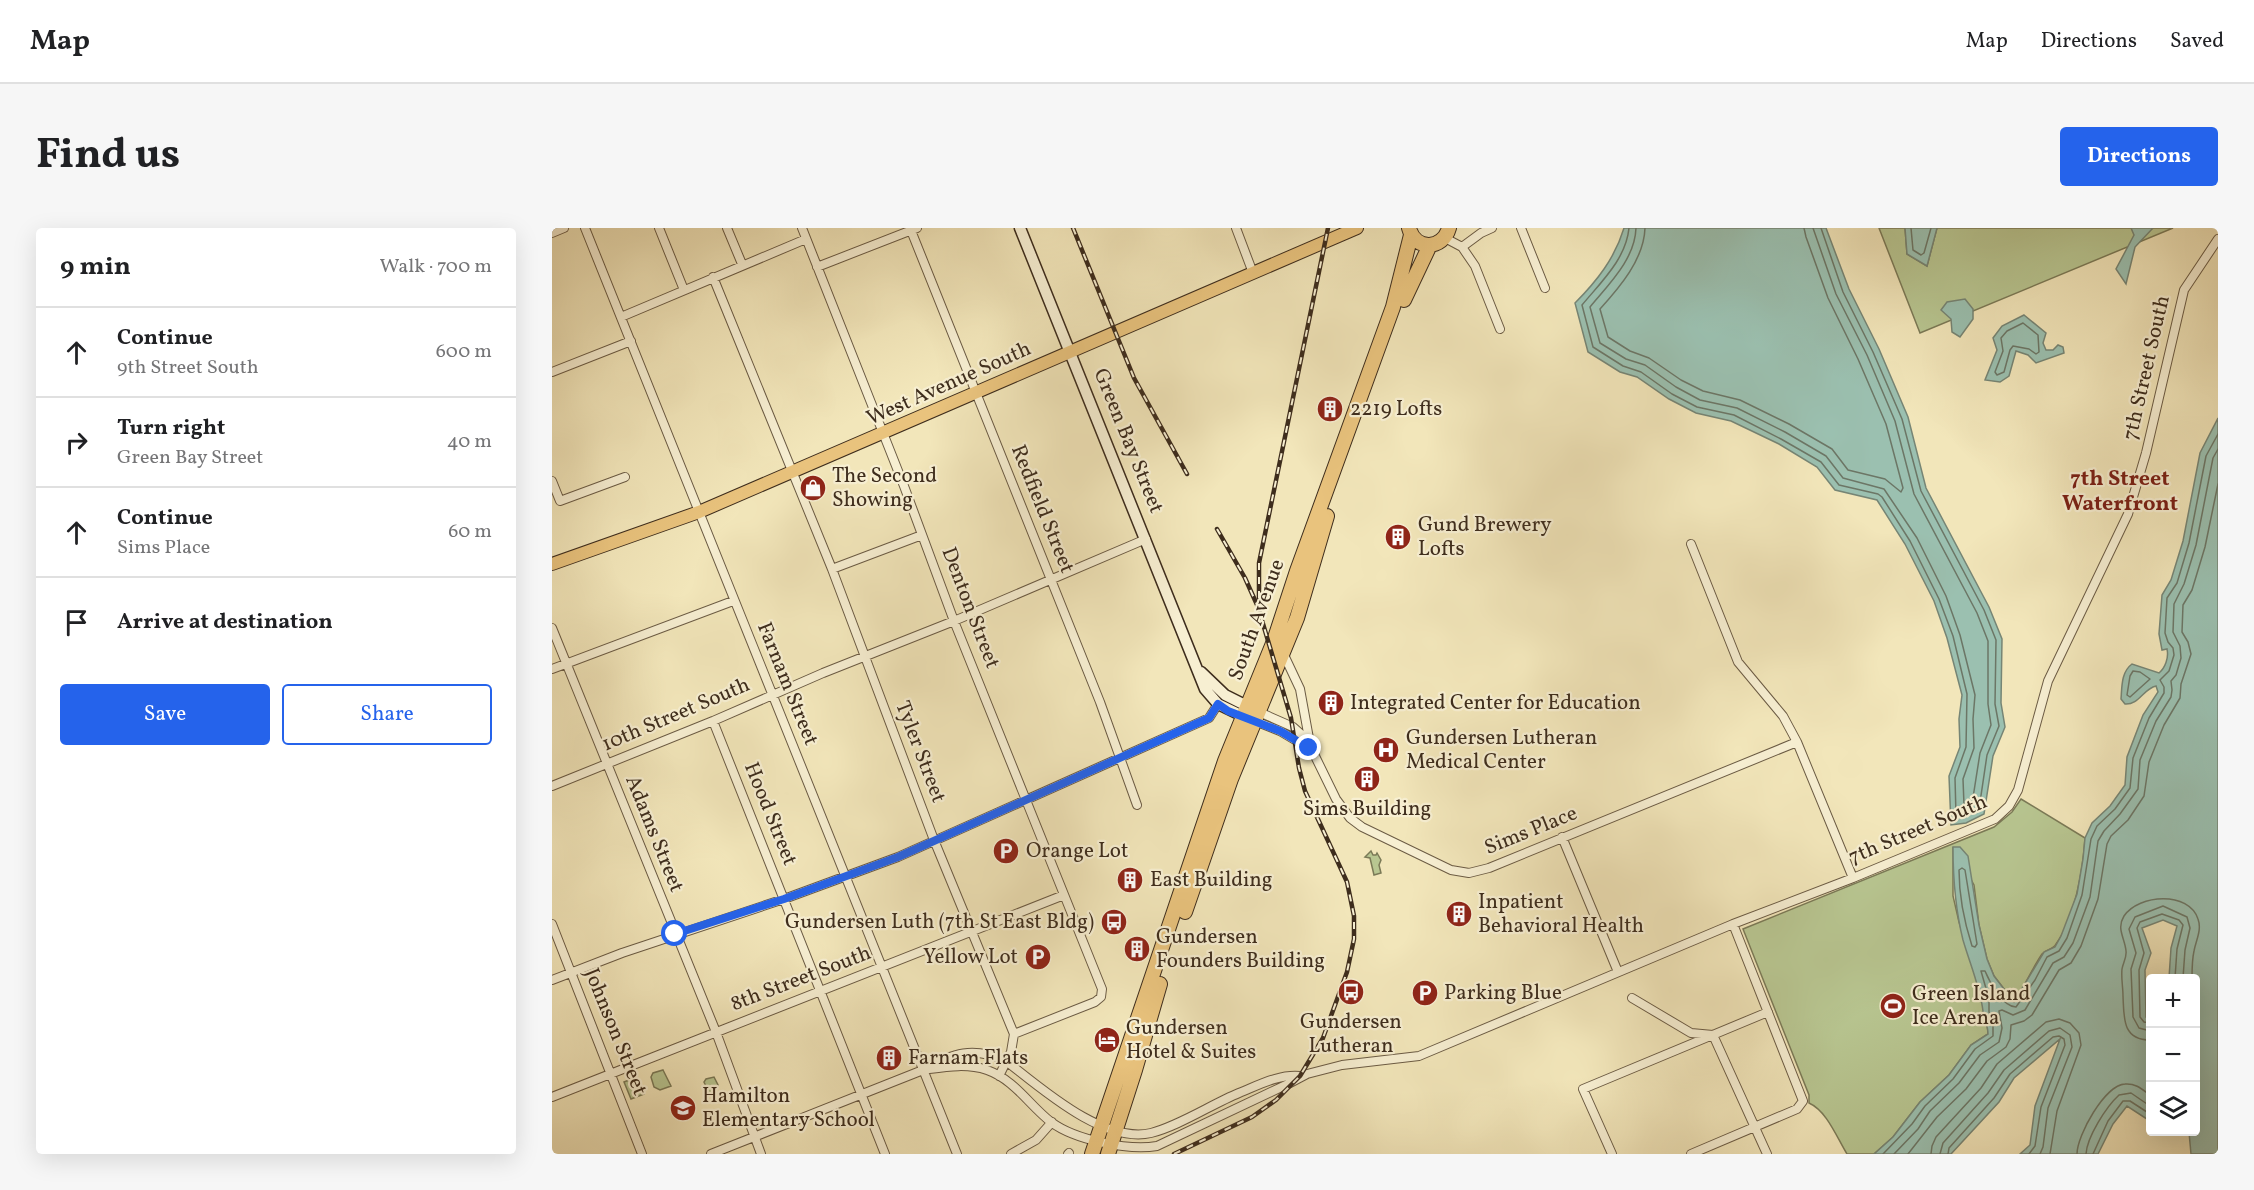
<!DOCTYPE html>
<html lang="en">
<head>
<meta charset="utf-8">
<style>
	body { margin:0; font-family:Vollkorn,serif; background:#f6f6f6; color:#202124 }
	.controls { position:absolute; right:18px; bottom:18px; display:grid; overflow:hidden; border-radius:6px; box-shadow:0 6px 24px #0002 }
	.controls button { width:54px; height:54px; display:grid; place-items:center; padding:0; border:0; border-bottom:2px solid #e0e0e0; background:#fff; color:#202124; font:30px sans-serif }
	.stop { position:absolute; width:18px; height:18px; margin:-14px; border:4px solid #2563eb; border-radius:50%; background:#fff }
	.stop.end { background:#2563eb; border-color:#fff; box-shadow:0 2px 6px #0008 }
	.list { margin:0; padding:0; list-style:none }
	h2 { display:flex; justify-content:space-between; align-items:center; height:78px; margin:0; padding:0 24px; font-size:26px }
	h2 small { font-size:20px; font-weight:400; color:#757577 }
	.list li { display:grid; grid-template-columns:39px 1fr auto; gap:18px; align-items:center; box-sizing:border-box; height:90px; padding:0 24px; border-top:2px solid #e0e0e0 }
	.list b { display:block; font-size:22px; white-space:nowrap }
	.list p { margin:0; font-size:20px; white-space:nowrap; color:#757577 }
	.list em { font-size:20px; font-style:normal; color:#757577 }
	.actions { display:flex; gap:12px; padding:18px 24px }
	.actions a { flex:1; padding:14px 0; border:2px solid #2563eb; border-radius:6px; text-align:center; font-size:21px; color:#2563eb }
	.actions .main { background:#2563eb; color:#fff }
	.icon { flex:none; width:33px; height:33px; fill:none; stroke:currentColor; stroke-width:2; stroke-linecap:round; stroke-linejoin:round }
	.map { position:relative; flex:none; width:1666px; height:926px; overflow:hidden; border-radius:6px }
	header { display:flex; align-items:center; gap:36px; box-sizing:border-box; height:84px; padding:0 30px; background:#fff; border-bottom:2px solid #e0e0e0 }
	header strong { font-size:28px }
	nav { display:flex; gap:33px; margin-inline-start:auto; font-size:21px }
	.intro { display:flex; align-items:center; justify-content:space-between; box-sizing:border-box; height:144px; padding:0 36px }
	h1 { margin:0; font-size:42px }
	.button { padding:15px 27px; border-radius:6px; background:#2563eb; color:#fff; font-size:21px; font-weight:700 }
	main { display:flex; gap:36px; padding:0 36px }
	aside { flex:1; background:#fff; border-radius:6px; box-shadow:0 6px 24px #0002 }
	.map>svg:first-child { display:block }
</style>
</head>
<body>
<header>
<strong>Map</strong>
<nav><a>Map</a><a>Directions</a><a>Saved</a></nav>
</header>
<div class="intro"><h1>Find us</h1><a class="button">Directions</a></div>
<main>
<aside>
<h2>9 min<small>Walk · 700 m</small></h2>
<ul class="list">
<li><svg class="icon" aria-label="ahead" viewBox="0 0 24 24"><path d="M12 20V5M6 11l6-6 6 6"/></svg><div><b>Continue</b><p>9th Street South</p></div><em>600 m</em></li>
<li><svg class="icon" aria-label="right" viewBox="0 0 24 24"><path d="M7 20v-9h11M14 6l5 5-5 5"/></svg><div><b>Turn right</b><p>Green Bay Street</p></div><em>40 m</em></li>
<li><svg class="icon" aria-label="ahead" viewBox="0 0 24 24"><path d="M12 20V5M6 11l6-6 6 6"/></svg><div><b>Continue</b><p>Sims Place</p></div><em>60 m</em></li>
<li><svg class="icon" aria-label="arrive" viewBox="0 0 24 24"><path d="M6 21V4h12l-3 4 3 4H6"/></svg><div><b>Arrive at destination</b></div></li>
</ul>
<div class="actions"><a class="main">Save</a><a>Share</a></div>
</aside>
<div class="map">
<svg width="1666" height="926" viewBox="0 0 1666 926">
	<rect width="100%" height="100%" fill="#f2e6ba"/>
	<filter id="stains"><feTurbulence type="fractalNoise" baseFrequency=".00333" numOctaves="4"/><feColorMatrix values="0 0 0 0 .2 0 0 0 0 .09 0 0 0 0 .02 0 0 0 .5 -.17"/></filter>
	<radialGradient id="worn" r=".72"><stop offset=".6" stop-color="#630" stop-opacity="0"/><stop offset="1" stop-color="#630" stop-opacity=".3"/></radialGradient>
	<path fill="#b8c691" stroke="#7b7a57" stroke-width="1.5" d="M1327 0H1353L1355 26 1375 38 1385 0H1621L1368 105Z
		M1469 571 1533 610C1531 642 1523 689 1504 716 1501 722 1494 721 1490 726 1480 741 1472 759 1462 774L1442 748 1435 731 1427 697 1422 657 1401 619V668L1407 694 1431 773C1431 785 1436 794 1436 806L1419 817 1397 847 1368 874 1341 909 1322 926H1295C1285 910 1275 883 1257 875V867L1191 701 1442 599 1460 584Z
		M819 623 821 627H824L825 625 829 632 827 637 829 645 822 647 818 630 813 629Z
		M111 842 119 858 108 862 102 859 99 849 101 845Z
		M85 849 92 866 79 871 72 854Z
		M162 849 166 857 161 864 157 865 152 854 154 851Z"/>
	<path fill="#9bc0b0" stroke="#768575" stroke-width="1.5" d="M1072 0H1274L1297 61 1327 121 1356 189 1374 260 1437 379 1450 411 1449 475 1453 499 1441 528 1432 586 1414 595 1399 597 1397 548 1408 519 1407 491 1410 467 1395 410 1382 373 1353 316 1325 272 1283 262 1265 239 1227 216 1179 193 1144 185 1117 171 1085 149 1068 144 1036 124 1023 75C1045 53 1063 30 1072 0Z
		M1353 0H1385L1375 38 1355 26Z
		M1579 0H1601L1583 19 1574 56 1564 41 1582 7Z
		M1413 71 1421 81V91L1408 109 1400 104 1399 91 1389 82 1395 74Z
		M1472 87 1494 105 1491 115 1494 122H1501L1506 117 1511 119 1512 125 1484 135 1476 127 1464 123 1457 148 1448 154 1433 152 1445 122 1441 110 1450 98Z
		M1666 190V926H1639L1637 904H1644V750H1617L1619 720 1625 698 1611 692 1590 700 1599 725 1593 742 1594 789H1598V893L1575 878 1561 896 1546 926H1468L1478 917 1483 878 1508 811 1462 850 1447 874 1399 926H1322L1341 909 1368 874 1397 847 1419 817 1436 806C1436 797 1432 791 1431 783 1428 759 1418 736 1411 712 1403 680 1401 651 1401 619H1408L1416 628 1427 697 1435 731 1442 748 1462 774 1492 724 1503 719 1509 708 1525 666 1531 631 1533 610 1540 595 1558 578 1573 557 1575 529 1591 487 1606 464 1604 458C1591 461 1587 477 1573 476L1569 471C1570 459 1569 444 1580 436L1607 445C1613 440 1617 430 1615 421L1610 422 1607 406 1610 367 1619 352 1631 313 1648 225Z"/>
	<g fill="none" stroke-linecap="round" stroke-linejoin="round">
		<path stroke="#6c7666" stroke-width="1.5" d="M1077 0C1074 31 1049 54 1030 77L1041 119 1071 138 1089 144 1120 166 1145 179 1182 187 1229 211 1269 234 1287 257 1326 266 1330 269 1358 313 1387 371 1401 408 1415 466 1414 519 1403 550 1404 587 1407 589H1413L1427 581 1435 527 1447 498 1443 476 1444 412 1432 382 1369 263 1350 191 1321 124 1291 64 1269 0
			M1084 0C1083 31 1057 56 1038 79L1048 115 1074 131 1093 137 1124 159 1148 172 1185 180 1233 204 1274 228 1291 250 1332 261 1365 310 1394 368 1408 407 1423 467 1421 491 1422 520 1411 551 1412 577 1415 579 1420 576 1428 525 1439 497 1436 476V413L1425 385 1362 266 1343 193 1315 127 1284 66 1261 0
			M1093 0C1092 31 1068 59 1048 81L1056 109 1078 123 1097 130 1129 152 1151 163 1188 172 1237 196 1280 221 1296 242 1333 251 1349 264 1351 260 1334 196 1306 131 1276 70 1254 9 1252 0
			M1359 0 1361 22 1369 27 1372 25 1379 0
			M1471 95 1486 107 1487 124 1484 126 1477 121 1461 118 1458 122 1452 144 1445 147 1443 144 1451 123 1449 110 1455 103Z
			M1581 443 1588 444 1598 451 1578 469 1575 467 1578 448Z
			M1410 640 1413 642 1425 716 1423 719 1420 718C1412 693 1407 668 1407 642Z
			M1598 795 1592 794 1588 789 1587 742 1592 725 1585 700 1588 694 1610 686 1627 692 1631 697 1625 721 1623 750
			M1598 803 1587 800 1581 789 1579 741 1584 725 1577 701 1583 689 1611 678 1635 689 1638 700 1633 722 1631 750
			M1598 812C1570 812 1572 789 1571 768 1571 759 1569 750 1570 741 1571 735 1575 729 1574 723 1573 710 1564 701 1572 688 1587 666 1637 663 1646 691 1650 702 1644 712 1642 723 1640 732 1640 741 1640 750
			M1331 926 1360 896 1373 878 1401 851 1423 821 1441 808V792L1437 784V771L1429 743H1433C1438 755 1451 779 1464 779L1483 752 1495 729 1507 723 1515 710 1530 667 1539 611 1545 598 1563 581 1578 560 1581 530 1597 490 1612 465V459L1608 452 1617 443 1622 427 1621 420 1616 414 1613 405 1615 370 1625 355 1637 315 1654 228 1666 206
			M1342 926 1366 901 1378 883 1407 855 1428 827 1447 814 1450 800 1447 783 1450 782 1461 787 1473 782 1501 735 1512 729 1521 715 1538 669 1546 613 1552 603 1568 586 1586 561 1588 532 1604 493 1619 469 1620 462 1619 453 1624 447 1629 430 1628 418 1621 404 1622 376 1632 356 1644 317 1661 230 1666 221
			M1356 926 1385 889 1414 861 1435 833 1454 819 1458 811 1459 797 1472 793 1480 787 1507 742 1519 735 1529 718 1546 671 1555 616 1559 608 1576 592 1592 568 1597 534 1612 497 1628 470 1629 456 1639 426 1636 414 1630 404 1631 377 1640 362 1653 319 1666 256
			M1379 926 1380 918 1384 909 1429 860 1445 836 1494 794 1507 791 1518 795 1527 805 1529 817 1505 883 1498 926
			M1388 926 1391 915 1436 865 1452 842 1497 803 1508 800 1518 807 1520 819 1496 880 1491 919 1488 926
			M1396 926 1397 920 1442 870 1458 846 1501 809 1507 808 1512 811 1513 817 1489 879 1483 918 1477 926
			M1525 926C1525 907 1553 857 1573 856 1584 855 1591 862 1598 867
			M1534 926C1535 909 1554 879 1567 867L1579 865 1598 878
			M1541 926 1556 893 1571 873H1578L1598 886"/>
		<defs>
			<path id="street" d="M33 0 405 926
				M107 0 132 62
				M175 0 190 36
				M250 0 352 258 402 393 550 761 549 769 543 774 462 806
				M358 0 548 474 585 577
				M684 0 701 45
				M969 0 993 60
				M0 5 12 0
				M893 10 910 19 923 38 948 101
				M910 19 929 5 940 0
				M265 39 365 0
				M161 49 280 341 382 612 462 806 459 824 447 848
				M69 89 254 11
				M0 144 79 113
				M0 253 8 273 73 249
				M1139 316 1186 434 1231 488 1245 514 1301 650
				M280 341 370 307
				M0 400 164 804 209 926
				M732 427 748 461 758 516
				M0 441 181 373
				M707 484 741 499 750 507 762 526 784 571 798 590 810 599 899 642 917 645 937 640 1245 514
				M161 493 333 926
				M703 493 728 503 755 519
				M0 558 161 493 271 445 402 393 594 311
				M1010 609 1066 744
				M0 696 90 926
				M0 752 70 725 232 671 346 629 657 490 666 476
				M1080 770 1139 805 1161 807 1215 926
				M371 842C393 839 414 835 435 842 463 852 477 877 499 894 523 912 577 923 605 918L738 855 755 846 790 837 867 828 1181 696 1301 650 1443 591 1457 578 1466 562 1496 453 1576 286 1594 225 1632 62 1666 11
				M0 869 512 667
				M159 926 371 842C401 825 421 818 454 833 489 860 551 916 599 905 627 898 660 876 687 865 707 857 727 846 748 848
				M459 926 484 912 500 894
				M516 926 517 925
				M1060 926 1031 861 1216 784
				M1139 926 1245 881 1251 873 1181 696"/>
			<path id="secondary" d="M468 0 653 461 666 476 697 491
				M649 444 673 467 701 481"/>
			<path id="primary" d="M0 336 147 284 805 0"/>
			<path id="highway" d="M857 0C863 23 891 22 897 0
				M852 72 878 17
				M633 684 679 551 745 390 775 288
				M540 926 673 533 722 413 745 343 841 79 859 7
				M556 926 583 842 608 756"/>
		</defs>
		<use href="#street" stroke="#6b5b44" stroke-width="10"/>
		<use href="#secondary" stroke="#3e2d1d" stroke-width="13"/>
		<use href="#primary" stroke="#3e2d1d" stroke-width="14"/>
		<use href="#highway" stroke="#3e2d1d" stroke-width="16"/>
		<use href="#street" stroke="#f7efd2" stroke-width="8"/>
		<use href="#secondary" stroke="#f7efd2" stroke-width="10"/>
		<use href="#primary" stroke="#e9c37d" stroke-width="12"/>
		<use href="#highway" stroke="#e9c37d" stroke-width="14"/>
		<defs>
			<path id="rail" d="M521 0 582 150 635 246
				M707 370V335L776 0
				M622 926 700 889 724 872 748 848 771 810 795 744 802 711V688L795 654 753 563 747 540 739 490 706 379 693 350 665 301"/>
		</defs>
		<use href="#rail" stroke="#3e2d1d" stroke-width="4.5"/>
		<use href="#rail" stroke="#f7efd2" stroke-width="2" stroke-dasharray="7" stroke-linecap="butt"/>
	</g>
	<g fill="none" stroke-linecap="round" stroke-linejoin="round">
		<path stroke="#2563eb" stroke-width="8" d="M123 706 232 671 346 629 657 490 666 476 676 483 728 503 757 520"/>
	</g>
	<defs>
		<symbol id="building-disc" viewBox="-11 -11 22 22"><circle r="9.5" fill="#8f2418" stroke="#f7efd2"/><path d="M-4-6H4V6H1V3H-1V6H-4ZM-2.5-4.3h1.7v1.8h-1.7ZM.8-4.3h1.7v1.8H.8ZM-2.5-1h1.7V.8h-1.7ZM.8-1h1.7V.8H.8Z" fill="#fff"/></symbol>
		<symbol id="shop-disc" viewBox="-11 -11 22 22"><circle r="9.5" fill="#8f2418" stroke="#f7efd2"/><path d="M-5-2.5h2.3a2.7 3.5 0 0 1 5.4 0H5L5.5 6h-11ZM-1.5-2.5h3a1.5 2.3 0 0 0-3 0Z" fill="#fff"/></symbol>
		<symbol id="hospital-disc" viewBox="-11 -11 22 22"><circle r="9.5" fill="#8f2418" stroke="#f7efd2"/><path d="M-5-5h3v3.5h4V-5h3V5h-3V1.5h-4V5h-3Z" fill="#fff"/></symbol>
		<symbol id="parking-disc" viewBox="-11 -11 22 22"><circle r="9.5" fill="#8f2418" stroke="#f7efd2"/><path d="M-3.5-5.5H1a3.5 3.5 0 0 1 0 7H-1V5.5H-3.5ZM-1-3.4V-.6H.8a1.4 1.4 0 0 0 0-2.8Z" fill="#fff"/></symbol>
		<symbol id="bus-disc" viewBox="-11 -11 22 22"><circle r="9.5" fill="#8f2418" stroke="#f7efd2"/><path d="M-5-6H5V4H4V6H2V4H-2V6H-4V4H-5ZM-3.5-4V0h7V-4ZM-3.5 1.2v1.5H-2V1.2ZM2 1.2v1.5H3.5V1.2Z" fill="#fff"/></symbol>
		<symbol id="stadium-disc" viewBox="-11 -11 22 22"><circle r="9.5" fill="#8f2418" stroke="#f7efd2"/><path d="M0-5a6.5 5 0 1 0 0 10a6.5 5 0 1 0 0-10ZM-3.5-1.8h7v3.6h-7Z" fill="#fff"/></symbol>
		<symbol id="hotel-disc" viewBox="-11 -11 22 22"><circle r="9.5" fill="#8f2418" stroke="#f7efd2"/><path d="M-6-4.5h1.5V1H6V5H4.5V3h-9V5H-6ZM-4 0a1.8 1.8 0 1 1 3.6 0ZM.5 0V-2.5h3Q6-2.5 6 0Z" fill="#fff"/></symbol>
		<symbol id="school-disc" viewBox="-11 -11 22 22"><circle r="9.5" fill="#8f2418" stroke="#f7efd2"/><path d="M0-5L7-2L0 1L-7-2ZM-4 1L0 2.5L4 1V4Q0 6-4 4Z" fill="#fff"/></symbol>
	</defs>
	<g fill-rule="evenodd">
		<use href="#building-disc" x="763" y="166" width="30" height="30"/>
		<use href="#shop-disc" x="246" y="245" width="30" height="30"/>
		<use href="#building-disc" x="831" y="294" width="30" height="30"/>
		<use href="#building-disc" x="764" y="460" width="30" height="30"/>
		<use href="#hospital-disc" x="819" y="507" width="30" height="30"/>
		<use href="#building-disc" x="800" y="536" width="30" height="30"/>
		<use href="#parking-disc" x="439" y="608" width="30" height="30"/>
		<use href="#building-disc" x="563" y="637" width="30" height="30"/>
		<use href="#building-disc" x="892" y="671" width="30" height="30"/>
		<use href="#bus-disc" x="547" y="679" width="30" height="30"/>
		<use href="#building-disc" x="570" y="706" width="30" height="30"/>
		<use href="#parking-disc" x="471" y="714" width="30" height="30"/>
		<use href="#bus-disc" x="784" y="749" width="30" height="30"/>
		<use href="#parking-disc" x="858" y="750" width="30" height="30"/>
		<use href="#stadium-disc" x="1326" y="763" width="30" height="30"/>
		<use href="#hotel-disc" x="540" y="797" width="30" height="30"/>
		<use href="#building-disc" x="322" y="815" width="30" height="30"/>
		<use href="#school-disc" x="116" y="865" width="30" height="30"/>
	</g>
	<g text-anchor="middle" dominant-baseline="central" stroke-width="4.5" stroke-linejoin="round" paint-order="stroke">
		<g font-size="21" fill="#3e2d1d" stroke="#f7efd2">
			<text transform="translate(1595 140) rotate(-77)">7th Street South</text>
			<text transform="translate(397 156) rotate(-24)">West Avenue South</text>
			<text transform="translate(576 213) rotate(68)">Green Bay Street</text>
			<text transform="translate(490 281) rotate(68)">Redfield Street</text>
			<text transform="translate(418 380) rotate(69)">Denton Street</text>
			<text transform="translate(705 392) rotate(-70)">South Avenue</text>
			<text transform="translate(235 456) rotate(68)">Farnam Street</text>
			<text transform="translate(124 487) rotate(-23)">10th Street South</text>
			<text transform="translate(368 524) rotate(69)">Tyler Street</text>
			<text transform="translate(218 586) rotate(68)">Hood Street</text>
			<text transform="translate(1366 602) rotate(-23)">7th Street South</text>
			<text transform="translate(979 603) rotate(-22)">Sims Place</text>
			<text transform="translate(102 606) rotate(68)">Adams Street</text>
			<text transform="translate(249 751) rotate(-21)">8th Street South</text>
			<text transform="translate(63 804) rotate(68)">Johnson Street</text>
		</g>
		<g font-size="21" fill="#3e2d1d" stroke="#f7efd2" text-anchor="start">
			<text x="798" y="181">2219 Lofts</text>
			<text x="280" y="248">The Second<tspan x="280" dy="24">Showing</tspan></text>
			<text x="866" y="297">Gund Brewery<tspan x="866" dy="24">Lofts</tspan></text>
			<text x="798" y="475">Integrated Center for Education</text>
			<text x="854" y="510">Gundersen Lutheran<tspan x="854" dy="24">Medical Center</tspan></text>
			<text x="815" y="581" text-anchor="middle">Sims Building</text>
			<text x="474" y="623">Orange Lot</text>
			<text x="598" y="652">East Building</text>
			<text x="926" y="674">Inpatient<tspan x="926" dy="24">Behavioral Health</tspan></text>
			<text x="542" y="694" text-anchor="end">Gundersen Luth (7th St East Bldg)</text>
			<text x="604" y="709">Gundersen<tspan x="604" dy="24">Founders Building</tspan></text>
			<text x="466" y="729" text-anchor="end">Yellow Lot</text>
			<text x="892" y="765">Parking Blue</text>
			<text x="1360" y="766">Green Island<tspan x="1360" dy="24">Ice Arena</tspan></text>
			<text x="799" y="794" text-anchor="middle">Gundersen<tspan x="799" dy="24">Lutheran</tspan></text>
			<text x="574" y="800">Gundersen<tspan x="574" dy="24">Hotel &amp; Suites</tspan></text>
			<text x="356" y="830">Farnam Flats</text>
			<text x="150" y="868">Hamilton<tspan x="150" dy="24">Elementary School</tspan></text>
		</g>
		<g font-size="22" font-weight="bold" fill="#7a1f14" stroke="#f7efd2">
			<text x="1568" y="251">7th Street<tspan x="1568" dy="25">Waterfront</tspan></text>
		</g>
	</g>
	<rect width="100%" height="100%" filter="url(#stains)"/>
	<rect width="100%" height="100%" fill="url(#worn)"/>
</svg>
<div class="controls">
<button>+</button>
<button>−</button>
<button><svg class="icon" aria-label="layers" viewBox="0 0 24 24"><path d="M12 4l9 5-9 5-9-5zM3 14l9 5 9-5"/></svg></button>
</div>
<div class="stop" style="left:123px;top:706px"></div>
<div class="stop end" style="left:757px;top:520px"></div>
</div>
</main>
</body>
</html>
